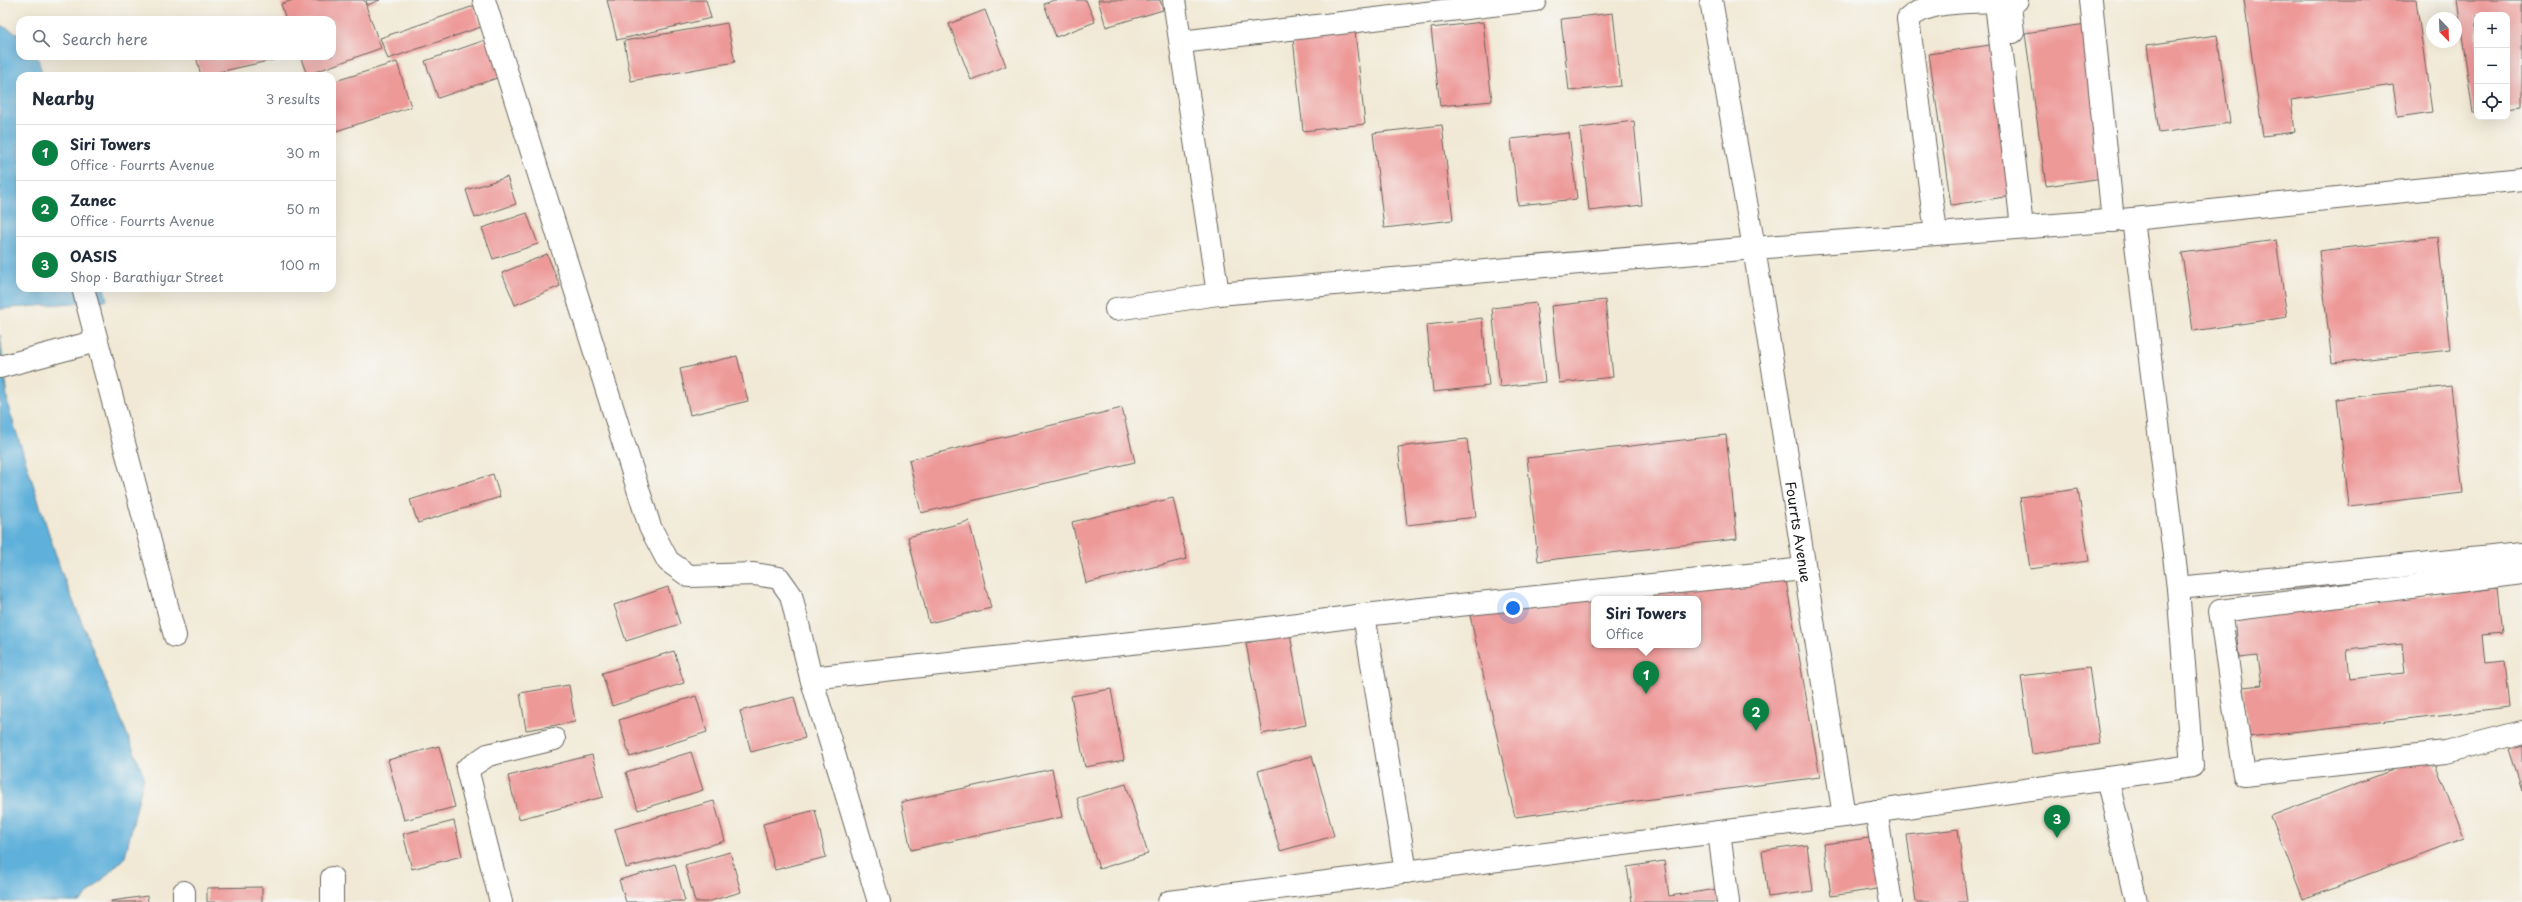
<!DOCTYPE html>
<html lang="en">
<head>
<meta charset="utf-8">
<style>
	body { margin:0; font-family:"Playpen Sans",sans-serif; background:#f2f2f3; color:#1f2937 }
	.controls { position:absolute; right:12px; top:12px; display:grid; overflow:hidden; border-radius:8px; box-shadow:0 4px 16px #0002 }
	.controls button { width:36px; height:36px; display:grid; place-items:center; padding:0; border:0; border-bottom:1px solid #e0e1e3; background:#fff; color:#1f2937; font:20px sans-serif }
	.compass { position:absolute; left:2426px; top:12px; width:36px; height:36px; border-radius:50%; background:#fff; box-shadow:0 4px 16px #0002; rotate:157deg }
	.you { position:absolute; left:1513px; top:608px; width:14px; height:14px; margin:-10px; border:3px solid #fff; border-radius:50%; background:#1a73e8; box-shadow:0 0 0 6px #1a73e833 }
	.badge { display:grid; place-items:center; width:26px; height:26px; border-radius:50%; background:#0b8043; color:#fff; font-size:13px; font-weight:700 }
	.pin { position:absolute; translate:-50% -33px; filter:drop-shadow(0 1px 2px #0008) }
	.pin::after { content:''; position:absolute; top:21px; width:14px; height:12px; background:inherit; clip-path:polygon(0 0,100% 0,50% 100%) }
	.popup { position:absolute; left:1591px; top:596px; width:110px; height:52px; box-sizing:border-box; display:grid; place-content:center; border-radius:8px; background:#fff; filter:drop-shadow(0 1px 3px #0005); font-size:13px; white-space:nowrap; color:#747a83 }
	.popup b { font-size:15px; color:#1f2937 }
	.popup::after { content:''; position:absolute; left:50%; top:100%; margin-left:-8px; border:8px solid transparent; border-top-color:#fff }
	.list { margin:0; padding:0; list-style:none }
	h2 { display:flex; justify-content:space-between; align-items:center; height:52px; margin:0; padding:0 16px; font-size:17px }
	h2 small { font-size:13px; font-weight:400; color:#747a83 }
	.list li { display:grid; grid-template-columns:26px 1fr auto; gap:12px; align-items:center; box-sizing:border-box; height:56px; padding:0 16px; border-top:1px solid #e0e1e3 }
	.list b { display:block; font-size:15px; white-space:nowrap }
	.list p { margin:0; font-size:13px; white-space:nowrap; color:#747a83 }
	.list em { font-size:13px; font-style:normal; color:#747a83 }
	.icon { flex:none; width:22px; height:22px; fill:none; stroke:currentColor; stroke-width:2; stroke-linecap:round; stroke-linejoin:round }
	.map { position:relative; flex:none; width:2522px; height:902px; overflow:hidden }
	.search { position:absolute; background:#fff; box-shadow:0 4px 16px #0002; left:16px; top:16px; width:320px; height:44px; display:flex; align-items:center; gap:10px; box-sizing:border-box; padding:0 14px; border-radius:12px; color:#747a83; font-size:15px }
	.panel { position:absolute; background:#fff; box-shadow:0 4px 16px #0002; left:16px; top:72px; width:320px; height:220px; border-radius:12px }
	.map>svg:first-child { display:block }
</style>
</head>
<body>
<div class="map">
<svg width="2522" height="902" viewBox="0 0 2522 902">
	<rect width="100%" height="100%" fill="#f6f6f2"/>
	<filter id="ink" filterUnits="userSpaceOnUse"><feTurbulence type="fractalNoise" baseFrequency=".025" numOctaves="2"/><feDisplacementMap in="SourceGraphic" scale="8" xChannelSelector="R" yChannelSelector="G"/><feConvolveMatrix kernelMatrix="1 2 1 2 8 2 1 2 1" color-interpolation-filters="sRGB"/></filter>
	<filter id="wash" filterUnits="userSpaceOnUse"><feTurbulence type="fractalNoise" baseFrequency=".012" numOctaves="4" result="noise"/><feDisplacementMap in="SourceGraphic" scale="16" xChannelSelector="R" yChannelSelector="G"/><feGaussianBlur stdDeviation="0.9" result="paint"/><feColorMatrix in="noise" values="0 0 0 0 0 0 0 0 0 0 0 0 0 0 0 0 0 1.4 0 .05"/><feComposite in="paint" operator="in"/></filter>
	<g filter="url(#wash)">
		<rect width="100%" height="100%" fill="#f1e9d5"/>
		<path fill="#5eb0da" stroke="#3d667b" d="M0 25 20 35V56H37L43 76H20V288H104L107 300 0 309Z
			M0 335 8 406 61 571 144 776 125 857 80 902H0Z"/>
		<g id="blocks">
			<path fill="#ed9998" fill-rule="evenodd" d="M293 0H364L381 48 307 75 300 56H332V20H286L281 4Z
				M366 0H380L367 5Z
				M607 0H706L711 18 617 40Z
				M1054 0H1086L1095 22 1056 37 1044 4Z
				M1098 0H1160L1163 10 1106 27Z
				M2244 0H2416L2432 112 2398 117 2393 85 2291 100 2295 132 2263 136Z
				M2457 0H2522V106L2507 108V15H2477V113H2473Z
				M474 6 481 27 388 59 380 38Z
				M985 10 1006 66 971 80 949 24Z
				M1613 13 1621 86 1569 91 1561 19Z
				M1483 22 1492 101 1440 106 1431 28Z
				M727 23 735 62 631 81 624 41Z
				M2086 24 2103 178 2046 186 2025 33Z
				M1355 31 1365 124 1303 131 1293 38Z
				M2217 35 2230 123 2159 133 2147 45Z
				M491 38 503 76 438 98 425 61Z
				M1990 45 2011 196 1951 205 1929 54Z
				M196 56H286V57L201 76Z
				M397 62 411 107 333 132 332 82Z
				M1634 121 1642 205 1589 211 1580 128Z
				M1442 125 1453 220 1384 228 1373 133Z
				M1569 133 1577 199 1518 205 1511 139Z
				M507 177 516 204 475 218 466 190Z
				M527 213 538 244 493 259 482 228Z
				M2438 237 2450 350 2332 363 2319 251Z
				M2276 240 2287 317 2193 331 2182 253Z
				M547 254 560 286 515 305 502 273Z
				M1605 300 1613 377 1559 383 1551 306Z
				M1536 303 1545 382 1500 387 1492 308Z
				M1482 318 1489 386 1433 392 1427 325Z
				M737 356 748 401 690 415 680 369Z
				M2451 386 2463 493 2349 506 2337 399Z
				M1122 408 1135 462 921 513 909 460Z
				M1726 435 1737 539 1538 561 1527 458Z
				M1467 439 1476 517 1407 525 1398 447Z
				M493 474 500 497 418 523 410 500Z
				M2078 489 2089 561 2030 569 2020 497Z
				M1173 498 1187 559 1086 583 1072 522Z
				M969 521 991 608 929 623 908 537Z
				M1785 575 1820 777 1515 817 1469 611ZM1594 599H1698V645H1594Z
				M668 587 680 624 626 641 614 605Z
				M2497 588 2502 633 2482 635 2485 663 2505 661 2510 707 2248 737 2243 687 2262 685 2258 656 2239 658 2235 618ZM2402 644 2405 673 2350 679 2347 650Z
				M1290 634 1306 725 1262 734 1246 643Z
				M674 651 684 683 612 706 602 673Z
				M2089 667 2100 744 2032 754 2021 676Z
				M569 685 575 722 526 730 520 693Z
				M1111 689 1124 760 1085 767 1071 696Z
				M696 696 707 732 630 757 619 720Z
				M794 697 805 738 751 752 740 711Z
				M2522 745V790L2509 749Z
				M439 746 455 807 404 820 388 760Z
				M691 752 703 790 638 810 626 772Z
				M592 755 603 797 519 819 508 776Z
				M2432 755 2464 838 2303 899 2271 816Z
				M1312 756 1334 836 1280 851 1258 771Z
				M1052 769 1062 817 911 850 901 802Z
				M1126 784 1148 854 1099 869 1077 798Z
				M714 801 725 841 626 868 615 829Z
				M815 810 826 857 775 870 763 824Z
				M454 821 462 856 412 869 403 834Z
				M1958 829 1967 902H1916L1907 835Z
				M1876 837 1883 888 1831 896 1824 844Z
				M1807 845 1813 891 1768 897 1762 851Z
				M730 852 741 892 707 902H695L685 865Z
				M1664 861 1669 896 1718 889 1720 902H1632L1627 867Z
				M675 864 685 901 626 902 619 880Z
				M262 887V902H207V888Z
				M147 896 148 902H111V901Z"/>
		</g>
	</g>
	<g filter="url(#ink)">
		<use href="#blocks" fill-opacity="0" stroke="#67645d" stroke-width="1"/>
		<g fill="none" stroke-linecap="round" stroke-linejoin="round">
			<defs>
				<g id="minor">
					<path d="M484 0 650 527 668 561 689 576 754 574 779 578 791 595 811 678 879 902"/>
					<path d="M1174 0 1218 294"/>
					<path id="s1" d="M1711 0 1754 248 1844 816"/>
					<path d="M2091 0 2113 221"/>
					<path d="M2013 32 2010 6 2013 1 2017 0"/>
					<path d="M1181 42 1535 0"/>
					<path d="M2133 219 2178 588"/>
					<path d="M1936 233 1908 19C1928 0 1964 3 1991 1L1996 3 2022 227"/>
					<path d="M83 288 175 636"/>
					<path d="M1116 309 1218 294 1754 248 2133 219 2522 179"/>
					<path d="M0 367 97 341"/>
					<path d="M2522 573 2220 611 2244 775 2445 752 2522 732"/>
					<path d="M1364 615 1406 872"/>
					<path d="M811 678 1260 629 1364 615 1804 569"/>
					<path d="M2107 778 2136 902"/>
					<path d="M1876 811 1891 902"/>
					<path d="M1719 832 1728 902"/>
					<path d="M184 892V902"/>
					<path d="M332 902V878"/>
					<path d="M501 902 467 769 488 755 554 739"/>
					<path d="M1169 902 1844 816 2192 766 2178 588 2522 554"/>
				</g>
			</defs>
			<use href="#minor" stroke="#67645d" stroke-width="24"/>
			<use href="#minor" stroke="#fff" stroke-width="22"/>
		</g>
	</g>
	<g text-anchor="middle" dominant-baseline="central" stroke-width="3" stroke-linejoin="round" paint-order="stroke">
		<g font-size="14" fill="#1c1c1c" stroke="#f6f6f2">
			<text stroke="none"><textPath href="#s1" startOffset="539">Fourrts Avenue</textPath></text>
		</g>
	</g>
</svg>
<div class="controls">
<button>+</button>
<button>−</button>
<button><svg class="icon" aria-label="locate" viewBox="0 0 24 24"><circle cx="12" cy="12" r="6"/><path d="M12 2v4M12 18v4M2 12h4M18 12h4"/></svg></button>
</div>
<svg class="compass" viewBox="-18 -18 36 36"><path d="M0-13l5 13h-10z" fill="#e53935"/><path d="M0 13l5-13h-10z" fill="#747a83"/></svg>
<div class="you"></div>
<div class="pin badge" style="left:1646px;top:694px">1</div>
<div class="popup"><b>Siri Towers</b>Office</div>
<div class="pin badge" style="left:1756px;top:731px">2</div>
<div class="pin badge" style="left:2057px;top:838px">3</div>
<div class="search"><svg class="icon" aria-label="search" viewBox="0 0 24 24"><circle cx="10" cy="10" r="6"/><path d="M15 15l6 6"/></svg>Search here</div>
<section class="panel">
<h2>Nearby<small>3 results</small></h2>
<ul class="list">
<li><span class="badge">1</span><div><b>Siri Towers</b><p>Office · Fourrts Avenue</p></div><em>30 m</em></li>
<li><span class="badge">2</span><div><b>Zanec</b><p>Office · Fourrts Avenue</p></div><em>50 m</em></li>
<li><span class="badge">3</span><div><b>OASIS</b><p>Shop · Barathiyar Street</p></div><em>100 m</em></li>
</ul>
</section>
</div>
</body>
</html>
